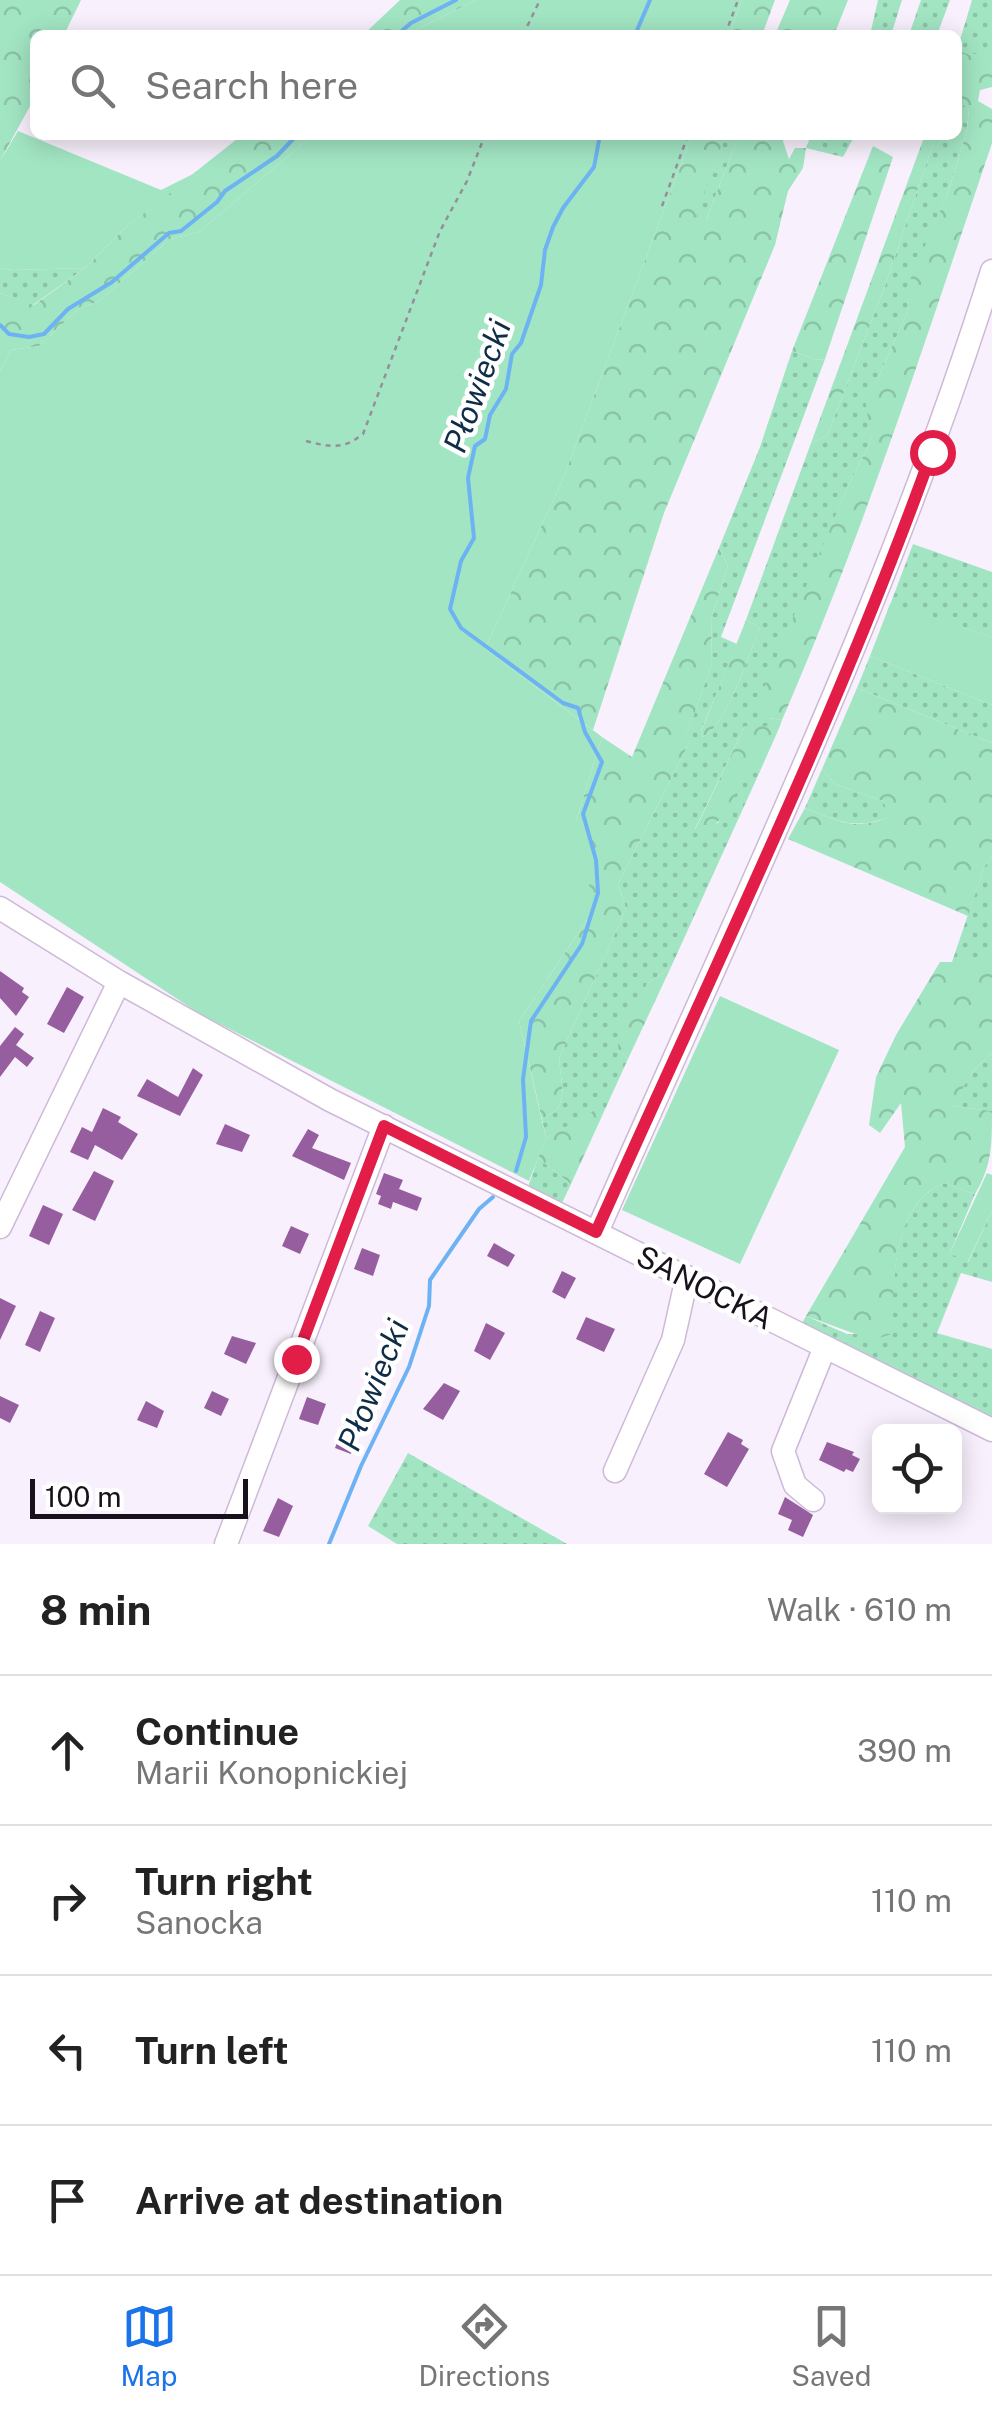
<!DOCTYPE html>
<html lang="en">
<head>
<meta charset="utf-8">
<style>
	body { margin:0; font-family:"Public Sans",sans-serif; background:#f2f2f2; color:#222 }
	.controls { position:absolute; right:30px; bottom:30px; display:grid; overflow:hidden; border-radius:15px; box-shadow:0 5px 25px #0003 }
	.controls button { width:90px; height:90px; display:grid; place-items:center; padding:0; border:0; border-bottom:2px solid #e0e0e0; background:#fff; color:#222; font:50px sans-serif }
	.scale { position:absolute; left:30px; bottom:25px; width:218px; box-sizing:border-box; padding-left:10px; border:5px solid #18111b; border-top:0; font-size:28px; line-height:35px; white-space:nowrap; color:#18111b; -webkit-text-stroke:8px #fff; paint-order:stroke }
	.stop { position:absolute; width:30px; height:30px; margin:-22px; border:8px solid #e11d48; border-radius:50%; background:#fff }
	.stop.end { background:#e11d48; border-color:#fff; box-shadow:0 2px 10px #0008 }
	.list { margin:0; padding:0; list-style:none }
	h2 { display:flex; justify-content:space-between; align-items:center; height:130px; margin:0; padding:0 40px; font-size:42px }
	h2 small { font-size:32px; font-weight:400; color:#767676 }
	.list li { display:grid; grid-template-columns:65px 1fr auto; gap:30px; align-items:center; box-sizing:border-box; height:150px; padding:0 40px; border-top:2px solid #e0e0e0 }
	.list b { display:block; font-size:38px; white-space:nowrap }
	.list p { margin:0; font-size:32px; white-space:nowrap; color:#767676 }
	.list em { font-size:32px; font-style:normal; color:#767676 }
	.icon { flex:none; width:55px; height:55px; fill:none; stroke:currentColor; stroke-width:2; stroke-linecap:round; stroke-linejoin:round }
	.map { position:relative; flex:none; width:992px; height:1544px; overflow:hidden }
	.search { position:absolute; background:#fff; box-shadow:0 5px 25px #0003; left:30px; right:30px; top:30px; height:110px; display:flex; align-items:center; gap:25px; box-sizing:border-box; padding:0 35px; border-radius:15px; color:#767676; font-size:38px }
	.sheet { height:730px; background:#fff }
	nav { display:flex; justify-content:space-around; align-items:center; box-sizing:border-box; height:140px; border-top:2px solid #e0e0e0; background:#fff; font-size:28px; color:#767676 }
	nav a { display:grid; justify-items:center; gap:5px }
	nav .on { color:#1a73e8 }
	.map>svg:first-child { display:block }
</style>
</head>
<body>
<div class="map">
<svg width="992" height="1544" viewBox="0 0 992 1544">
	<defs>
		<pattern id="grass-dots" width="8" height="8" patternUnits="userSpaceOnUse" patternTransform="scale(2.5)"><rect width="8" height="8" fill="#a2e5c3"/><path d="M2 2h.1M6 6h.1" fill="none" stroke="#8bc3a7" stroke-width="1.8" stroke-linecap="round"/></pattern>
		<pattern id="forest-crowns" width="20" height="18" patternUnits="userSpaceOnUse" patternTransform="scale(2.5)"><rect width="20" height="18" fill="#a2e5c3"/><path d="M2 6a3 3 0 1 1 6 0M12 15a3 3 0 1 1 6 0" fill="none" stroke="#8bc3a7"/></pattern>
	</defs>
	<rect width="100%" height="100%" fill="#f8f0fc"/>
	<path fill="url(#grass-dots)" d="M878 0H902L891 35H870Z
		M921 0H950L937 35H909Z
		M972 0H992V50L989 53 970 55 957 50Z
		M957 100 969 109 967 130 948 193 908 287 909 308 879 376 866 397 871 441 847 488 809 582 769 718 782 720 780 726H745L695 829 718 823C729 802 737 776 761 769L671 967 647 984 618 1050 628 1059 602 1116 597 1110 546 1138 542 1119 558 1109 563 1094 559 1058 626 909 618 884 689 743 683 745 712 663 711 618 728 566 719 548 760 447 792 351 817 360 825 359 721 637 737 644 701 731 702 737C726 729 749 653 760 628L746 620 811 443 827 436 885 286 936 135H957Z
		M725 135H739L706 220H694Z
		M811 135H855L843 157 806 148Z
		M0 268 12 270 85 268 33 305 0 293Z
		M913 544 992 572V637L890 605Z
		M870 656 992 705V743L857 688Z
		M822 769 835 784 883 801 891 817C851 830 842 822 805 808Z
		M992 857V962H952L984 867Z
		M992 1053V1111L951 1106 973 1071Z
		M538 1158 571 1184 562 1203 528 1187Z
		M944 1183 975 1194 950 1253 968 1262 992 1211V1282L961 1273 937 1333 992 1349V1421L801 1325 806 1316 847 1334H891C894 1286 890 1205 944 1183Z
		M408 1453 567 1544H397L368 1526Z"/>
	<path fill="url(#forest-crowns)" d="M0 0H81L64 35H35V97L0 161Z
		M400 0H476L406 35H363Z
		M742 0H775L762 35H729Z
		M790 0H848L834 35H775Z
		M957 50 970 55 992 50V87L980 90 978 101 992 109V143C926 339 865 529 782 720L769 718 755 709 847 488 871 441 865 397 879 376 909 308 907 287 948 193 967 130 969 109 957 100Z
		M242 135H313L199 232 170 239 98 302 81 307 39 346 11 350 0 371V293L34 305 85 268 126 227Z
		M692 135H725L695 220H706L739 135H781L789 159 795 148H806L803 168 788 191 775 245 664 513 593 730 485 649 562 481Z
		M925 135H936L885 286 827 436 811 443Z
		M873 146 893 157 825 359 817 360 792 351Z
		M719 548 728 566 711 618 712 663 684 743 690 741 618 884 626 909 559 1058 563 1094 558 1109 542 1119 519 1021 587 920 576 821 602 737 632 757Z
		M746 620 760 628C749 653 726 729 702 737L701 732Z
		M857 688 992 743V857L984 867 968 916 788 839 805 808C842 822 852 831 890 817L883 801 835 784 822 769Z
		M745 726H780L761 769C729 779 731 834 695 830Z
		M940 962H992V1053L973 1071 952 1106 992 1111C992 1144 992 1166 975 1194L944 1183C890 1205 894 1286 892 1334L872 1340 806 1316 905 1147 901 1103 880 1133 869 1125 876 1077 896 1035Z
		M671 967 628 1059 618 1050 619 1025 647 984Z
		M597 1109 602 1116 571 1184 538 1158 546 1138Z"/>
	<path fill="#a2e5c3" d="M476 0H742L729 35H406Z
		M18 131 161 190 199 171 126 227 85 268 12 270 0 268V161Z
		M313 135H692L562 481 485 649 602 737 576 821 592 844 587 920 519 1021 546 1138 529 1181 200 1014 0 882V371L11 350 39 346 81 307 98 302 170 239 199 232Z
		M890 604 992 637V705L870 656Z
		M720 996 839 1050 740 1264 622 1210Z
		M987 1173 992 1175V1211L967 1263 950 1253Z"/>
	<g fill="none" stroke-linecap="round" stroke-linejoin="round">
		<path stroke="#6db3f3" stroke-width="4" d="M397 35 411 23 456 0
			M635 35 650 0
			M0 325 9 334 29 337 44 334 68 309 112 282 169 233 181 231 217 202 225 191 277 156 297 135
			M516 1171 526 1137 523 1079 531 1021 582 944 598 893 596 860 583 814 602 762 585 732 578 708 563 703 461 628 450 609 461 561 474 538 468 478 475 446 485 439 490 415 506 389 512 354 521 343 541 285 545 250 553 227 563 208 594 167 600 135
			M329 1544 361 1466 409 1367 429 1306 430 1280 479 1209 493 1197"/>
	</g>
	<path fill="#975e9f" d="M0 971 24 988 22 992 29 997 16 1016 0 998Z
		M67 987 84 997 64 1033 47 1024Z
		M15 1027 24 1034 16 1045 34 1058 27 1067 15 1057 0 1077V1046Z
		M193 1068 203 1075 180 1116 137 1096 147 1079 178 1097Z
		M103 1108 121 1117 118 1122 138 1134 122 1160 95 1145 88 1160 70 1152 82 1127 92 1132Z
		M225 1124 250 1135 242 1152 216 1144Z
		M308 1129 319 1135 312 1148 351 1163 344 1180 292 1156Z
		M94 1171 114 1181 95 1221 72 1210Z
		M384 1173 403 1180 399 1189 422 1198 417 1211 393 1202 391 1209 378 1204 381 1196 376 1194Z
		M43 1205 63 1214 49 1245 29 1236Z
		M291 1226 309 1234 300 1254 282 1246Z
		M494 1243 515 1255 508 1267 487 1256Z
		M362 1248 380 1255 373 1276 354 1269Z
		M562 1271 576 1278 565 1299 552 1292Z
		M0 1298 16 1306 0 1340Z
		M40 1311 55 1318 40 1352 25 1345Z
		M586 1317 615 1329 604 1352 576 1339Z
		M486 1323 505 1333 490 1360 474 1351Z
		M232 1336 256 1343 246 1364 224 1354Z
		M444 1383 460 1391 443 1420 423 1409Z
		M212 1391 229 1399 221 1416 204 1408Z
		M0 1396 19 1405 10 1423 0 1418Z
		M307 1397 326 1404 318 1425 299 1419Z
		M146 1401 164 1411 157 1428 137 1420Z
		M345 1420 357 1425 351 1454 335 1448Z
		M728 1432 743 1440 741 1444 749 1449 727 1487 704 1474Z
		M827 1442 854 1452 852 1455 860 1459 853 1472 846 1469 844 1472 819 1460Z
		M785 1497 813 1515 803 1537 788 1530 792 1520 778 1514Z
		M278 1498 293 1506 279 1537 263 1531Z"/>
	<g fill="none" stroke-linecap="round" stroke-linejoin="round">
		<defs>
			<path id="minor" d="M0 908 119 982 330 1100 992 1430
				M0 1227 119 982
				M597 1232C736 915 888 603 992 271
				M615 1471 673 1340 687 1277
				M813 1500 795 1485 783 1451 825 1347
				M226 1544 384 1126"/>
		</defs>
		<use href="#minor" stroke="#ceb9d7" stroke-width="25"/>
		<path stroke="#968e9a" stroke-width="2.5" stroke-dasharray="5 5" stroke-linecap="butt" d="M523 35 540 0
			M725 35 738 0
			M662 206 688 135
			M306 441C330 447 343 450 363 434L440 231 467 181 485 135"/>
		<use href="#minor" stroke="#fff" stroke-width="22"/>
	</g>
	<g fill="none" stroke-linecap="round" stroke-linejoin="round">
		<path stroke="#e11d48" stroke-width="12" d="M296 1359 384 1126 596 1232C711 974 836 719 932 452"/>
	</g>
	<g text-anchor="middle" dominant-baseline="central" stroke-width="9" stroke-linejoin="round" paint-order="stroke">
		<g font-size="30" fill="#18111b" stroke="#fff">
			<text transform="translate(705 1287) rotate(27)">SANOCKA</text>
		</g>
		<g font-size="32" font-style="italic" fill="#102d47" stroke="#fff">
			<text transform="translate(477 386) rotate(-70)">Płowiecki</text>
			<text transform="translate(373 1385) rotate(-68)">Płowiecki</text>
		</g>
	</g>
</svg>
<div class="controls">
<button><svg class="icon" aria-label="locate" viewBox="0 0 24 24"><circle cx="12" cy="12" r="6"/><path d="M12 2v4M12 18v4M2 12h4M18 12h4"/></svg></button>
</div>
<div class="scale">100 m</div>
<div class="stop" style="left:932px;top:452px"></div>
<div class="stop end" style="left:296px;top:1359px"></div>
<div class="search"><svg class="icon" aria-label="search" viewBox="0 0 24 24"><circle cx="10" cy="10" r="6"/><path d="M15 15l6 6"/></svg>Search here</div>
</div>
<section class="sheet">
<h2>8 min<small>Walk · 610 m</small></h2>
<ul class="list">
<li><svg class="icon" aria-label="ahead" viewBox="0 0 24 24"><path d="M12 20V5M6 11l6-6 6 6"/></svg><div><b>Continue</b><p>Marii Konopnickiej</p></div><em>390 m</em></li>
<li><svg class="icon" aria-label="right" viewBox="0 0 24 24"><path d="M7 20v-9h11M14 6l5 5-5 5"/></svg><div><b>Turn right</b><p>Sanocka</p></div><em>110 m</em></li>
<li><svg class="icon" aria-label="left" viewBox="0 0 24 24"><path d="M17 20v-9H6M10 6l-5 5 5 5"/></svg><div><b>Turn left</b></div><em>110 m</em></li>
<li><svg class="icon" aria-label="arrive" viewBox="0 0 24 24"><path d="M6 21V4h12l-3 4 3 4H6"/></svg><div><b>Arrive at destination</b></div></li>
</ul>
</section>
<nav>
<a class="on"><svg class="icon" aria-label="map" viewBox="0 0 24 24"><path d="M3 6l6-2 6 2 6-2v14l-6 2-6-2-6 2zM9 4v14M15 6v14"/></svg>Map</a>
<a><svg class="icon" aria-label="directions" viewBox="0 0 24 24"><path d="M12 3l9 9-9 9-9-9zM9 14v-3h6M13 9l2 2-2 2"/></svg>Directions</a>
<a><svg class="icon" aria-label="saved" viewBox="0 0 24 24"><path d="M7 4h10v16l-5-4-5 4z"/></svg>Saved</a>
</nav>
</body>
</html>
